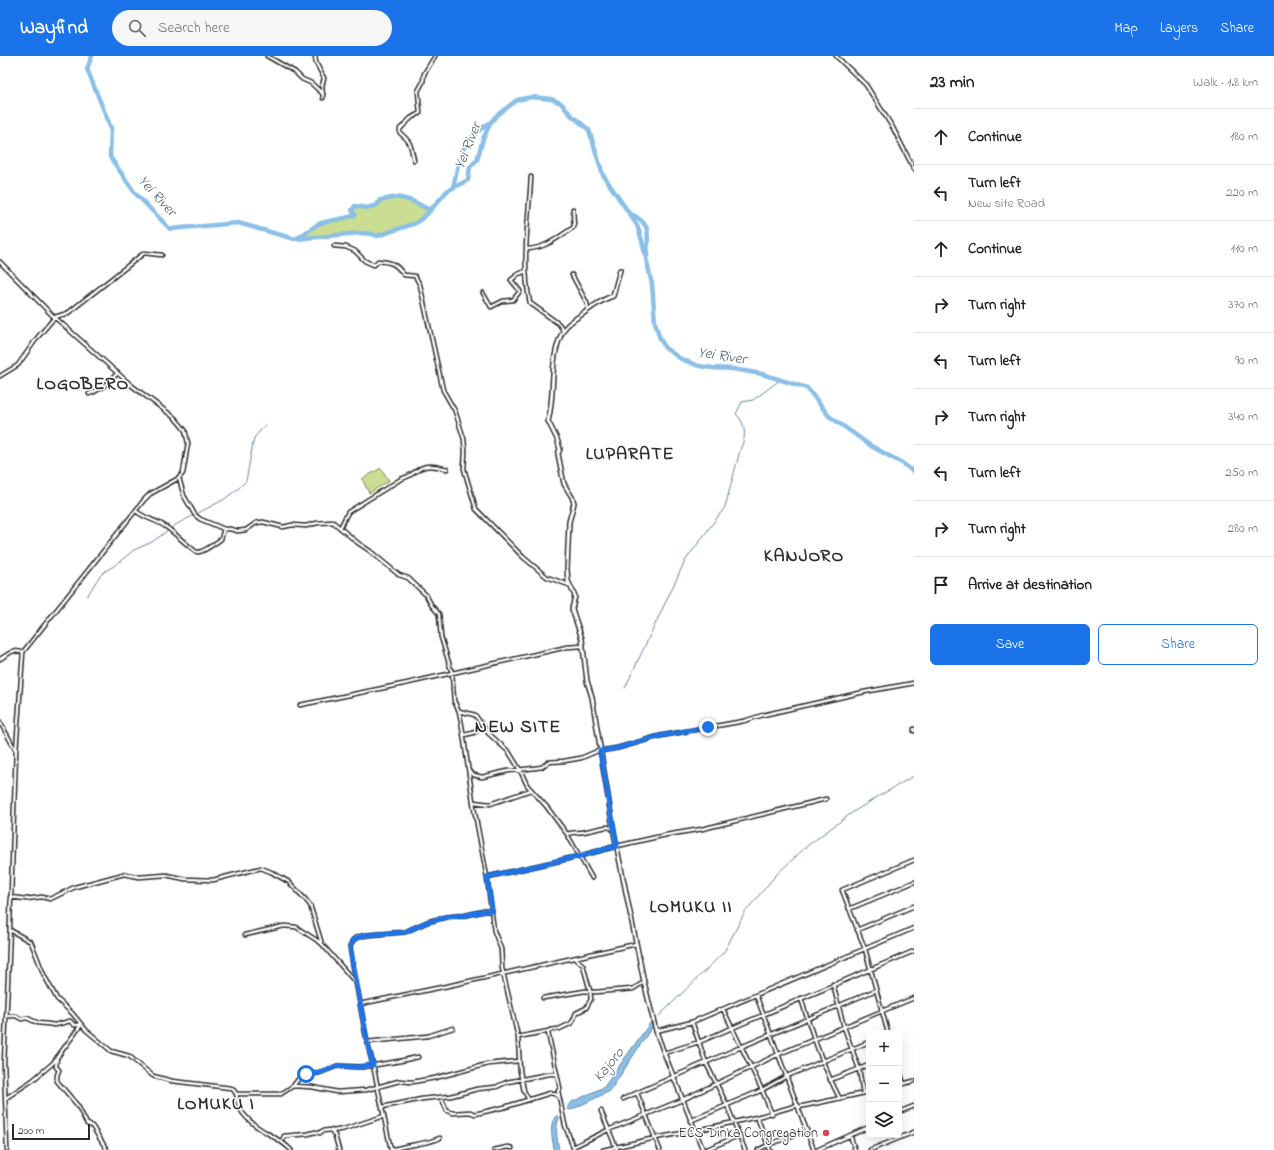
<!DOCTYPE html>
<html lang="en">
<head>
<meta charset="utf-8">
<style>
	body { margin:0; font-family:"Indie Flower",sans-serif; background:#f6f6f6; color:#202124 }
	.controls { position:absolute; right:12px; bottom:12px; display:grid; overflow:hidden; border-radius:6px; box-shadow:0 4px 16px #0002 }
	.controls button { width:36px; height:36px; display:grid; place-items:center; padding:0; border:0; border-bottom:1px solid #e0e0e0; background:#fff; color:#202124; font:20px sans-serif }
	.scale { position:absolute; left:12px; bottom:10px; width:78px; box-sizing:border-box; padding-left:4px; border:2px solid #2b2b2b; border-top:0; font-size:11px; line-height:14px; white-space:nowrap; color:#2b2b2b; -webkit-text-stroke:3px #fff; paint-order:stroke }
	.stop { position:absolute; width:12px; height:12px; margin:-9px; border:3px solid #1a73e8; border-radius:50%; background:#fff }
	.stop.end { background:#1a73e8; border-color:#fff; box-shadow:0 1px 4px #0008 }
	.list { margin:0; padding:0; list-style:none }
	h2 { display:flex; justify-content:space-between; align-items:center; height:52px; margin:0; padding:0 16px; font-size:17px }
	h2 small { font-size:13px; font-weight:400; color:#757577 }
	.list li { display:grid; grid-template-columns:26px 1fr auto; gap:12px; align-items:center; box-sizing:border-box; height:56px; padding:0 16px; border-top:1px solid #e0e0e0 }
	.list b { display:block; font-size:15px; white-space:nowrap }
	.list p { margin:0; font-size:13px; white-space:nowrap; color:#757577 }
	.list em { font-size:13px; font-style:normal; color:#757577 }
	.actions { display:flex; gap:8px; padding:12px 16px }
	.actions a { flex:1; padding:9px 0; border:1px solid #1a73e8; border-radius:6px; text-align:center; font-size:14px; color:#1a73e8 }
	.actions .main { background:#1a73e8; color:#fff }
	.icon { flex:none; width:22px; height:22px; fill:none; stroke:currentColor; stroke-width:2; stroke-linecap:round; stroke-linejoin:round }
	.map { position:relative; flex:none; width:914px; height:1094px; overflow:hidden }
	header { display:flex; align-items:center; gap:24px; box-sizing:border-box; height:56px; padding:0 20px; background:#1a73e8; color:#fff }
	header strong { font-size:19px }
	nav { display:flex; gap:22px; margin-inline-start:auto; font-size:14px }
	.search { width:280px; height:36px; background:#f6f6f6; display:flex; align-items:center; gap:10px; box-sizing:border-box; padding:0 14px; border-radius:22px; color:#757577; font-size:15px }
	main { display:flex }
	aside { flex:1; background:#fff }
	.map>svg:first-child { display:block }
</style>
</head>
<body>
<header>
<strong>Wayfind</strong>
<div class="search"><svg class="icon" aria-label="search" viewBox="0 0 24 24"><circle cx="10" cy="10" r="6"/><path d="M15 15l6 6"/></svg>Search here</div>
<nav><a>Map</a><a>Layers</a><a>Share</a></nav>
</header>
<main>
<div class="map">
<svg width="914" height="1094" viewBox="0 0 914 1094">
	<rect width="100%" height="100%" fill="#fff"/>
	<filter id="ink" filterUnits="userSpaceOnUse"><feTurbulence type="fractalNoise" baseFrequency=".025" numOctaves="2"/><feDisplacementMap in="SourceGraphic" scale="8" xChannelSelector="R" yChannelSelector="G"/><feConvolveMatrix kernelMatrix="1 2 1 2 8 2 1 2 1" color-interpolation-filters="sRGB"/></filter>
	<g filter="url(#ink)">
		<path fill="#cbdd92" stroke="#7b845e" d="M394 141 411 145 425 153 431 154 416 167 377 180 372 178 360 177 295 183C304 178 314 169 323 167 334 164 345 163 355 159L352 154 355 150 368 152 377 149 380 144H388Z
			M381 412 389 425 369 437 362 423Z"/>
		<path fill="#8abfe7" stroke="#64849c" d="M653 963 654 968 610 1035 571 1054 568 1053V1050L570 1047 604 1031Z
			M556 1060H558L559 1062C555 1073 557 1083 559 1094H554C553 1084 548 1068 556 1060Z"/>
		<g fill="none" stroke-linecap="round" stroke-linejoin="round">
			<path stroke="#64849c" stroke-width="1" d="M87 540 99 521 105 515 114 510 134 494 152 486 177 468 223 444 239 432 246 425 254 382 265 369
				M625 632 685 505 725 451 741 391C747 380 745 366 736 358L742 346 753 344 780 324
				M659 960 724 896 745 856 776 819 807 790 853 756 879 740 914 720"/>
			<path stroke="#8abfe7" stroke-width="4.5" d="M92 0 87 13 111 72 110 101 135 137 170 173 238 167 295 183 360 177 372 178 377 180 416 167 427 158 447 135 468 124 470 111 477 104 483 83 491 66 496 60 517 44 532 41 551 43 561 47 570 58 589 74 603 119 637 169 642 185 652 228 655 266 659 280 665 292 681 303 699 310 712 312 733 313 762 318 807 332 829 360 871 390 902 407 914 416
				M453 131C461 97 460 85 491 66
				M629 157C652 167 648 177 647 200
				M297 182C305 178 313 170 321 167 332 164 344 163 355 159L352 154 355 150 368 152 377 149 380 144C387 144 394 140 401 142 405 143 410 144 414 146 420 148 424 152 431 154"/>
			<defs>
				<path id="minor" d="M267 0 295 16 302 23 311 27 323 38
					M315 0 316 7 324 22 322 30 323 42
					M836 0 866 29 893 72 914 113
					M414 104C410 89 412 87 400 77V73L411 62 420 57 418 35 423 26 424 18 435 0
					M531 121C529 163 521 205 530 247L559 268 563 274
					M334 190 346 191 355 195 365 205 374 209 378 205C392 206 396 208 404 219L415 220 420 229 443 334 455 355 464 383 465 396 464 413 476 453 523 501 547 521 569 529
					M527 193C547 192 558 181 574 171L573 153
					M0 206 51 258 131 329 175 362 185 374 188 387 183 417 179 422 150 438 144 444 23 596 16 695
					M572 219 587 247 588 254
					M483 237 491 251 503 245 513 244 520 235 511 224 515 221 516 219 526 215
					M0 320 18 309 37 282 55 261 68 257 144 197 162 199
					M89 338C101 334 109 325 118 317
					M179 422 184 440 195 459 200 463 224 473H230L238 475 246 474 256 467 263 466 283 471 292 469 306 470 317 467 333 466 358 487 370 495 399 519 408 522 426 539 432 550 439 558 441 581 452 617 454 645 459 655 462 670 474 752 487 821 494 875 501 893 502 912 518 981 520 1015 524 1035 529 1044
					M136 455C145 463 157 464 166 471 171 474 195 496 197 496 202 497 217 486 221 483L224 473
					M340 472 348 456 401 423C410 421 414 416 421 412 429 408 439 411 447 413
					M0 603 13 595 23 596
					M300 649 408 627 567 591 583 590
					M459 655 475 659 488 677 509 696 520 714 527 729 546 750 567 778 592 822
					M0 666 16 695 8 924 4 1006 7 1094
					M914 673V675
					M464 679 473 677 484 671
					M600 695 618 692 660 680 744 665 763 659 864 636 914 627
					M469 715 474 719 482 721 508 715 535 712 542 711 548 706 564 705 581 702 600 694
					M473 746 490 748 531 734
					M567 778 571 777 583 776 606 771 613 772
					M487 821 580 800 617 790 666 779 702 773 826 743
					M10 841 26 843 42 841 50 843 75 831 124 818 139 821 166 819 185 823 213 824 261 812 271 816 289 826 305 843 310 849 322 888
					M849 853 914 826
					M10 874 31 886 44 919 57 943 72 957 86 974 111 995 129 1000 153 1020 172 1025 231 1032C238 1037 236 1040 238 1048 239 1053 244 1059 248 1063 260 1076 279 1081 291 1094
					M857 874 914 850
					M245 879 284 870 296 871 321 887 355 926
					M833 928 844 971 859 1013 863 1037
					M756 939 814 1094
					M543 942 585 935 595 936 633 933 644 926
					M801 942C811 976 823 1010 839 1041
					M360 948 452 929 636 888
					M723 953 762 1034 772 1058
					M7 960H16L21 963 27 962 38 967 48 968 55 969 70 965 74 969H81
					M692 966 706 1007 727 1049 745 1094
					M656 975 692 966 914 872
					M888 977 865 893 842 834 914 804
					M518 981 549 975
					M367 986 428 980 453 972
					M664 997 699 986 914 895
					M57 1001 56 1011 59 1014 57 1019V1025L78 1050 87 1068 92 1070 107 1094
					M899 1012 904 1028
					M830 1024 869 1009
					M899 1029 914 1025
					M293 1030 312 1031 337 1036 366 1034 399 1025 412 1026 435 1022 488 1008 519 1005
					M637 1037 660 1094
					M237 1038H281L293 1030 300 1021 305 1018 319 1017 337 1010 363 1011 400 1005 418 1001
					M441 1041 447 1055 453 1057 470 1056 475 1058 505 1051 550 1037 555 1038 559 1041
					M6 1042 33 1024 53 1007 81 969
					M623 1043 741 991 876 934
					M382 1051 422 1043 451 1040 477 1033 496 1031 507 1026 549 1018H557
					M799 1051 869 1036
					M601 1055 617 1094
					M899 1056 914 1050
					M757 1061 770 1094
					M690 1065 762 1034 787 1020 869 986
					M333 1075 344 1073 384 1060
					M850 1079 855 1094
					M281 1085 283 1083 284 1080 308 1078 315 1076 320 1077 322 1075 331 1074 335 1080 339 1094
					M573 1091 608 1074 682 1044 779 998 882 955 914 942
					M391 1094 373 1009 367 986 356 926 350 891 353 884 357 881 368 879 405 876 427 866 446 861 467 859 484 855H492
					M391 1094C407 1088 425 1089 440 1082
					M494 1094 508 1091 512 1092
					M574 1094 565 1069 558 1035 560 1032 548 977 550 974 559 973 570 968 573 965 576 957 586 952 591 943 590 935 583 909 575 902
					M603 1094 655 1082 694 1075 757 1061 798 1049
					M705 1094 740 1079
					M758 1094 768 1089 807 1074
					M817 1094 869 1071
					M870 1094 914 1076"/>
				<path id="tertiary" d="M620 214 613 240C602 243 594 250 584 257 577 262 567 267 563 275 548 304 556 336 548 365L557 383 560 393 558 398 564 428 572 441 574 447 569 466 567 514 568 525 575 540 572 553 582 583 587 625 592 641 613 772 644 926 656 975 664 997 703 1094"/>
			</defs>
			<use href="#minor" stroke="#2b2b2b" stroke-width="5.5"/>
			<use href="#tertiary" stroke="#2b2b2b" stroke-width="6"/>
			<use href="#minor" stroke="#fff" stroke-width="2.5"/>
			<use href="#tertiary" stroke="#fff" stroke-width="3"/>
		</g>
	</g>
	<g fill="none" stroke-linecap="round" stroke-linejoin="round" filter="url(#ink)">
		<path stroke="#1a73e8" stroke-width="5" d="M306 1018 319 1017 337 1010 357 1011 373 1009 367 985 350 891 353 884 364 879 405 876 427 866 446 861 467 859 484 855H492L487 821 580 800 617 790 600 695 618 692 660 680 708 671"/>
	</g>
	<circle fill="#d1495b" stroke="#fff" stroke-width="1.5" cx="826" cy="1077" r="4"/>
	<g text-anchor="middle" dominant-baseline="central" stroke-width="3" stroke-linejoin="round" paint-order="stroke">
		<g font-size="14" fill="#2b2b2b" stroke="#fff" text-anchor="end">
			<text x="818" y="1077">ECS Dinka Congregation</text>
		</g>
		<g font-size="15" font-style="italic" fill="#4c5f6d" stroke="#fff">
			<text transform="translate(468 90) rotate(-68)">Yei River</text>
			<text transform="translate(157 140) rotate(48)">Yei River</text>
			<text transform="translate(722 300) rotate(9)">Yei River</text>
			<text transform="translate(609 1009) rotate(-51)">Kajoro</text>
		</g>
		<g font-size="18" font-weight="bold" letter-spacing="1" fill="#2b2b2b" stroke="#fff">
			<text x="83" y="329">LOGOBERO</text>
			<text x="630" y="399">LUPARATE</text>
			<text x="804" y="501">KANJORO</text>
			<text x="518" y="672">NEW SITE</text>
			<text x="691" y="852">LOMUKU II</text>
			<text x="216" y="1049">LOMUKU I</text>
		</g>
	</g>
</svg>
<div class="controls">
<button>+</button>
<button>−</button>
<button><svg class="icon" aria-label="layers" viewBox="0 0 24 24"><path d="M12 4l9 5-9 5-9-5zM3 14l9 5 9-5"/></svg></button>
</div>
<div class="scale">200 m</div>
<div class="stop" style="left:306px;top:1018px"></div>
<div class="stop end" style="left:708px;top:671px"></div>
</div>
<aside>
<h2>23 min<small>Walk · 1.8 km</small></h2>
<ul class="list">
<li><svg class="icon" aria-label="ahead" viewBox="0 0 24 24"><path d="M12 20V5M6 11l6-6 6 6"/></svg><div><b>Continue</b></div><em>180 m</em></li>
<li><svg class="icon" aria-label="left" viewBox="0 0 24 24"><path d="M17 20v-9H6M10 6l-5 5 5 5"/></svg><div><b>Turn left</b><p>New site Road</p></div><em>220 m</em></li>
<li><svg class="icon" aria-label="ahead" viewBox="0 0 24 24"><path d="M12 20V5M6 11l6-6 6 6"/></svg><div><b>Continue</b></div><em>110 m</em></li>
<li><svg class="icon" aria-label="right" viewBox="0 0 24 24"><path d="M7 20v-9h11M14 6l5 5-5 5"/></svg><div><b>Turn right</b></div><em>370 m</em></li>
<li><svg class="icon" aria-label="left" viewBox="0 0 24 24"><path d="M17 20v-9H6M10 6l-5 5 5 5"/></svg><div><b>Turn left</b></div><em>90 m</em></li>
<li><svg class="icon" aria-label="right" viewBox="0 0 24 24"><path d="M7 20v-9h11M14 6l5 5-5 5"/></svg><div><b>Turn right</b></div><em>340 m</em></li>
<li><svg class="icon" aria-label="left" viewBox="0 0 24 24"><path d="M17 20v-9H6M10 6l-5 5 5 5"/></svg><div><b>Turn left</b></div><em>250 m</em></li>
<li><svg class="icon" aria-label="right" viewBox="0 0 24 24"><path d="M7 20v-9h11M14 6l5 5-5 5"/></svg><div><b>Turn right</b></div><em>280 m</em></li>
<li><svg class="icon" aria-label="arrive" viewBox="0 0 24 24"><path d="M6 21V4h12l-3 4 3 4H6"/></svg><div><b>Arrive at destination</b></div></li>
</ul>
<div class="actions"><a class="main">Save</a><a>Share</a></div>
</aside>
</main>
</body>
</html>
